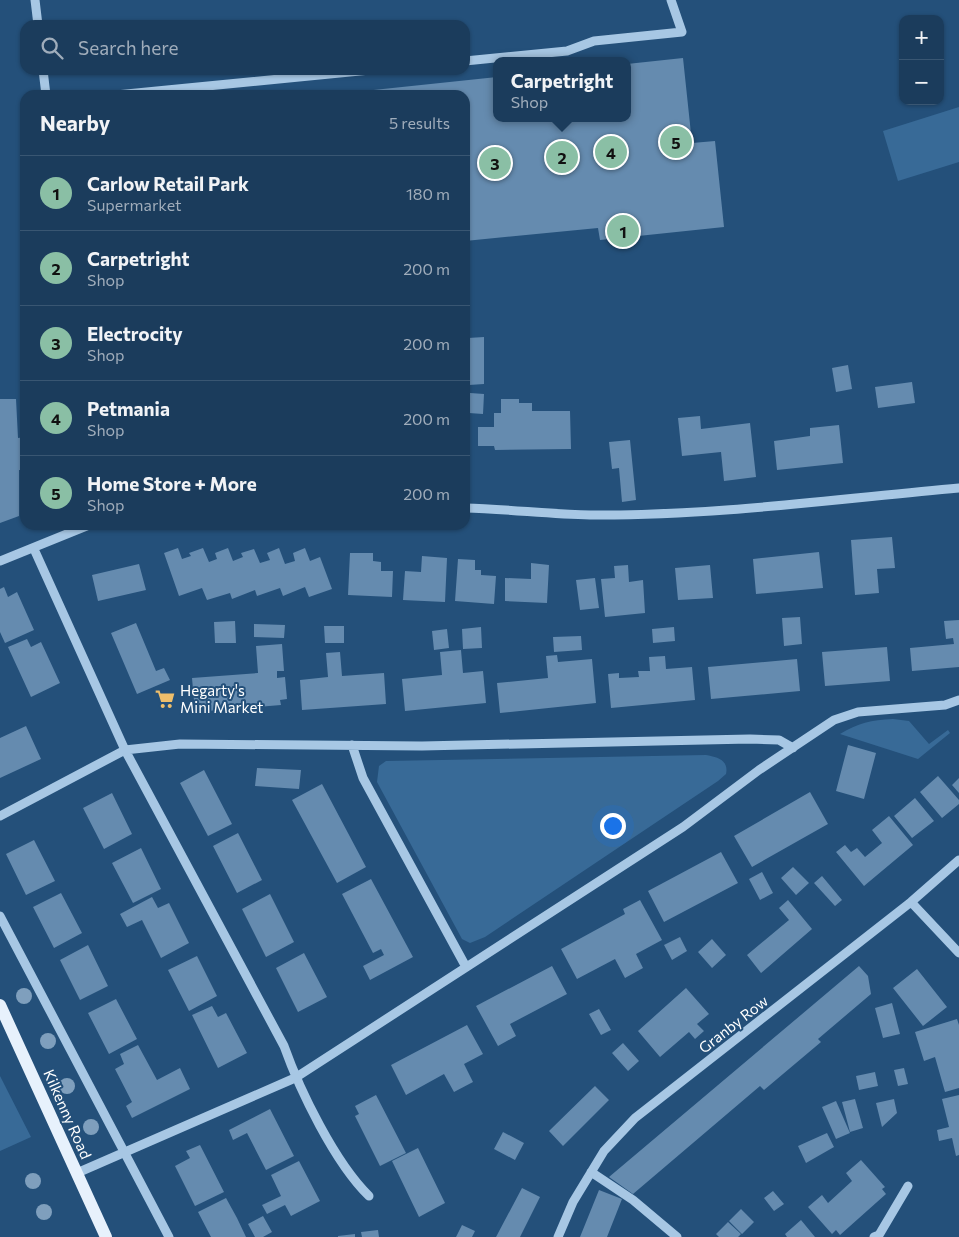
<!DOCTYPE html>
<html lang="en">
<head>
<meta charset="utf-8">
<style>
	body { margin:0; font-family:Commissioner,sans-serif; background:#284765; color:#f1f3f6 }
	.controls { position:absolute; right:15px; top:15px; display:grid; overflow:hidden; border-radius:10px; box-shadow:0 1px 4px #0004 }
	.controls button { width:45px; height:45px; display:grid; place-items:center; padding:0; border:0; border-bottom:1px solid #395672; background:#1b3c5c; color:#f1f3f6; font:25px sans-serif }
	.you { position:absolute; left:612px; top:825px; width:18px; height:18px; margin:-12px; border:4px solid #fff; border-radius:50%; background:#1a73e8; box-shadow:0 0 0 8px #1a73e833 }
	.badge { display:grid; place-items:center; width:32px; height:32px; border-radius:50%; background:#8abfa5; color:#111; font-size:16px; font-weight:700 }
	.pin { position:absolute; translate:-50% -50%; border:2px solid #fff; box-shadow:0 1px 5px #0006 }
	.popup { position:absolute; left:493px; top:57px; width:138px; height:65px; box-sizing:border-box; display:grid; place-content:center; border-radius:10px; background:#1b3c5c; filter:drop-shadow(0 1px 4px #0005); font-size:16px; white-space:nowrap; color:#a0adbb }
	.popup b { font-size:19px; color:#f1f3f6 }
	.popup::after { content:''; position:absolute; left:50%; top:100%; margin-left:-10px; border:10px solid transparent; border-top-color:#1b3c5c }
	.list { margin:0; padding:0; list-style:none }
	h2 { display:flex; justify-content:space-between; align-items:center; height:65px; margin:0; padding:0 20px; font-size:21px }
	h2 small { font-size:16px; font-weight:400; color:#a0adbb }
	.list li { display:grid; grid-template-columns:32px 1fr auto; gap:15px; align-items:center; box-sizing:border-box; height:75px; padding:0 20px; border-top:1px solid #395672 }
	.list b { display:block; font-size:19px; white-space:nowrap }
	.list p { margin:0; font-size:16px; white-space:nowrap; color:#a0adbb }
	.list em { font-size:16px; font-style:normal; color:#a0adbb }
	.icon { flex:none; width:28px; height:28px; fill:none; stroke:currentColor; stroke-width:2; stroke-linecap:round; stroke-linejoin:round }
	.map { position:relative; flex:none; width:959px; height:1237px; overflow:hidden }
	.search { position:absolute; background:#1b3c5c; box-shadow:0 1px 4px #0004; left:20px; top:20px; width:450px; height:55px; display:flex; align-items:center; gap:12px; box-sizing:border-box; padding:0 18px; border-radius:15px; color:#a0adbb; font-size:19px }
	.panel { position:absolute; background:#1b3c5c; box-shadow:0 1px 4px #0004; left:20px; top:90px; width:450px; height:440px; border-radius:15px }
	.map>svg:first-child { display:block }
</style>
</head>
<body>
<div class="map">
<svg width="959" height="1237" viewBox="0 0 959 1237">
	<rect width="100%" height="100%" fill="#24507a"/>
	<path fill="#386a97" d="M959 107V162L898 181 883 131Z
		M893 719 909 721 929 744 948 730 950 733 918 759 840 734C858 723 871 720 893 719Z
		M706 755C717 757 729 760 726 774L718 781 485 937 470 943 462 939 377 782 379 766 386 761Z
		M0 1076 31 1137 0 1151Z"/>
	<path fill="#658baf" d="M683 58 692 143 715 141 724 227 600 240 598 228 465 241V95H326L497 77V118H627V64Z
		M484 337V384L469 385 468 338Z
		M848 365 852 389 836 392 832 368Z
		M912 382 915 403 878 408 875 387Z
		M470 393 484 394 483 414 469 413Z
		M0 399H16L18 438 25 437V470H19V516L0 523Z
		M501 399H519V403H532V411H570L571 449 495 450 494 446H478V427H494V413H501Z
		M700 416 701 429 750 423 756 477 724 481 721 452 682 456 678 418Z
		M839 425 843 463 777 470 774 441 810 436V428Z
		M630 440 636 500 622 502 619 468 612 469 609 442Z
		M892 537 895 568 877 569 879 593 855 595 851 540Z
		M178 548 182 559 191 556 189 553 203 548 209 562 217 559 215 553 228 548 233 561 243 557 241 553 254 549 260 563 270 560 267 553 279 548 285 564 295 561 293 553 305 548 310 561 320 557 332 589 309 597 305 587 283 596 280 588 257 596 255 590 232 599 230 593 207 600 202 588 179 596 164 553Z
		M819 552 823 588 756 594 753 559Z
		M350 553H373V561L381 562V571H393L392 597 348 595Z
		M422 556 447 558 445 602 403 600 405 571 421 572Z
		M458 559 475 560V570H481V575L496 576 494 604 455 601Z
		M531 563 549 565 547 603 505 601V578L531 579Z
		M139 564 146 590 98 601 92 575Z
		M628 565 629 582 643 580 645 613 605 617 601 579 615 578 614 566Z
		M710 565 713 598 678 600 675 568Z
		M595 578 599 608 580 610 576 580Z
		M4 587 8 597 17 592 34 630 5 643 0 632V589Z
		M800 617 802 644 784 646 782 618Z
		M959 620V667L912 671 910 648 954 644 953 638 946 639 944 621Z
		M235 621 236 643H215L214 622Z
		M136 623 156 671 164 668 170 680 137 694 111 633Z
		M254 624 285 625 284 638 254 637Z
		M324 626H344V643H325Z
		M481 627 482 648 463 649 462 629Z
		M674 627 675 641 653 643 652 629Z
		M447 629 449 648 434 650 432 631Z
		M581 636 582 650 554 652 553 637Z
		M27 639 31 647 41 642 60 683 31 697 8 647Z
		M282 644 284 671H277V678L285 677 287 699 280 700 281 705 195 712 192 678 258 673 256 646Z
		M887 647 890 681 825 686 822 652Z
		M461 650 463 673 483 671 486 703 405 711 402 679 442 675 440 652Z
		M340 652 342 676 384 673 386 704 302 710 300 680 328 677 326 653Z
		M557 655 558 662 592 659 596 703 500 713 497 683 548 678 546 656Z
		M665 656 666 669 692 667 695 700 611 708 608 674 619 673V678L639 677 638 671H650L649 657Z
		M797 659 800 691 711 699 708 667Z
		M26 726 41 759 0 778V738Z
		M848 745 876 753 864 799 836 791Z
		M257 768 301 770 299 789 255 786Z
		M204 770 232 824 208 836 180 783Z
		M938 776 959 800V804L942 818 920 792Z
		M959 778V793L952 785Z
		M322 784 366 867 337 883 292 800Z
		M810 792 828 824 752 867 734 836Z
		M112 793 132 834 104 849 83 808Z
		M915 798 934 821 912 838 894 816Z
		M889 816 913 845 864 886 836 852 845 845 851 852 857 848 865 857 882 843 872 830Z
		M238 833 262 880 237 893 213 846Z
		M34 840 55 881 26 895 6 854Z
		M141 848 161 889 133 903 112 863Z
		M721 852 738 883 664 922 648 891Z
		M793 867 809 883 796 895 781 878Z
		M762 872 773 893 760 900 749 879Z
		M822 876 842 900 835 906 814 883Z
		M371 879 413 957 370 980 363 966 384 955 381 949 373 953 342 894Z
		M61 893 82 933 54 948 33 907Z
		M270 894 294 942 266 957 242 909Z
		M152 897 158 908 169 903 189 943 161 958 142 920 127 927 120 914Z
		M640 900 662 940 636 954 643 968 625 978 615 959 577 979 561 949 625 914 623 909Z
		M788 900 812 929 761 973 747 955 789 920 779 908Z
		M680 937 687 951 672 960 664 945Z
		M712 939 726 955 712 968 698 952Z
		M88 945 108 986 80 1000 60 960Z
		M304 953 327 997 298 1012 276 968Z
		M197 956 217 996 189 1011 168 970Z
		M552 966 567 994 510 1024 516 1036 498 1046 476 1006Z
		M859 966 868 976 871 994 818 1039 821 1042 764 1090 760 1086 633 1194 609 1177Z
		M917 969 947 1007 923 1026 893 988Z
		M686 988 709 1014 697 1024 704 1031 695 1039 689 1032 660 1057 638 1031Z
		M116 999 137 1039 109 1054 88 1013Z
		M892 1003 900 1034 883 1038 875 1008Z
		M212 1006 218 1017 226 1013 247 1053 218 1068 192 1015Z
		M599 1009 611 1030 601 1035 589 1014Z
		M957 1019 959 1025V1088L945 1092 935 1057 924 1061 915 1032Z
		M467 1025 483 1054 464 1064 473 1082 454 1092 444 1074 406 1095 391 1065Z
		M623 1043 639 1061 628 1071 612 1053Z
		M138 1045 157 1080 180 1068 190 1089 132 1118 126 1106 132 1102 115 1069 124 1064 120 1054Z
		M904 1068 908 1084 898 1086 894 1070Z
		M875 1072 878 1086 859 1090 856 1076Z
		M595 1086 609 1100 563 1146 549 1131Z
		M376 1095 406 1153 380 1166 355 1116 359 1114 355 1106Z
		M959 1095V1155L956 1156 952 1138 939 1141 937 1130 949 1127 942 1099Z
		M855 1099 863 1128 850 1132 842 1102Z
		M894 1099 897 1113 882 1127 876 1103Z
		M836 1101 850 1133 836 1139 822 1107Z
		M270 1109 294 1156 266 1170 247 1133 233 1140 229 1130Z
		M503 1132 524 1143 515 1160 494 1149Z
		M827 1133 834 1147 806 1163 798 1146Z
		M200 1145 224 1192 195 1206 175 1166 190 1158 186 1151Z
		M418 1148 445 1203 419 1217 392 1161Z
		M861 1160 885 1187 882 1189 886 1194 840 1235 836 1230 832 1234 808 1207 822 1195 828 1203 852 1181 846 1173Z
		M299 1161 320 1201 291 1216 285 1205 267 1214 262 1205 281 1196 271 1175Z
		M522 1188 540 1197 520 1237H496Z
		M599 1190 622 1199 607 1237H580Z
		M773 1191 784 1204 774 1211 764 1198Z
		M226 1198 237 1218 246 1237H211L198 1212Z
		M741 1209 754 1222 742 1234 729 1221Z
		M263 1216 272 1232 263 1237H255L248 1224Z
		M801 1220 815 1237H787L785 1234Z
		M728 1222 741 1234 738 1237H719L716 1234Z
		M462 1225 475 1231 472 1237H456Z
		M378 1230 379 1237H362L361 1232Z
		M355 1234V1237H338V1236Z"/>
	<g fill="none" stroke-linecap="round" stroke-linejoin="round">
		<path stroke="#a7c7e4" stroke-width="9" d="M35 0 38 25
			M465 61 567 51 594 41 682 32 671 0
			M43 70 46 95
			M116 95 370 70
			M465 508C507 509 548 514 590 515 713 516 837 499 959 488
			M34 549 125 750 284 1046C300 1091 335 1163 369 1196
			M0 561 89 525
			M352 745 363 778 466 967
			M0 816 125 750 180 744 422 746 750 739 779 740 793 748
			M911 902 959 953
			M0 916 169 1237
			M591 1172 633 1200 677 1237
			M77 1173 295 1078 683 827 759 770 834 720 858 712 945 705 959 700
			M558 1237 573 1202 604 1151 635 1118 911 902 959 860
			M874 1237 879 1235 908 1186"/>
		<path stroke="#e7f1fc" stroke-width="12" d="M0 1005 106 1237"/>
	</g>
	<g fill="#7f9fbd">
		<circle cx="24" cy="996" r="8"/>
		<circle cx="48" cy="1041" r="8"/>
		<circle cx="67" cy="1086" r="8"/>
		<circle cx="91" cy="1127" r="8"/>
		<circle cx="33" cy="1181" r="8"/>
		<circle cx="44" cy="1212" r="8"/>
	</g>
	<defs>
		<symbol id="supermarket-bare" viewBox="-9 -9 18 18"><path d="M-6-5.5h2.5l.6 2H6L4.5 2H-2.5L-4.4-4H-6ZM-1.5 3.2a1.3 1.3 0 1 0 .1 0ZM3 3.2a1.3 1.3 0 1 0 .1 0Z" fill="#eebe6b" stroke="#24507a" stroke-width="2.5" paint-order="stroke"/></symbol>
	</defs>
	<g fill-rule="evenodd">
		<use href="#supermarket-bare" x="151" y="685" width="28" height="28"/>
	</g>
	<g text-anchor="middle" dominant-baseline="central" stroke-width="4" stroke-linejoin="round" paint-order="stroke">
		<g font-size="15" fill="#fff" stroke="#24507a" text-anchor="start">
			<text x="180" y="690">Hegarty's<tspan x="180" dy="17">Mini Market</tspan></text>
		</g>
		<g font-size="15" fill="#fff" stroke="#24507a">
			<text transform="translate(733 1024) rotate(-38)">Granby Row</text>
			<text transform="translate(68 1114) rotate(66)">Kilkenny Road</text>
		</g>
	</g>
</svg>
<div class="controls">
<button>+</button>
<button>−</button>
</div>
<div class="you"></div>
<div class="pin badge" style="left:623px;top:231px">1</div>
<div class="pin badge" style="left:562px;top:157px">2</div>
<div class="popup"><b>Carpetright</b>Shop</div>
<div class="pin badge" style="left:495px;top:163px">3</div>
<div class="pin badge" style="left:611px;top:152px">4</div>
<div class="pin badge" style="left:676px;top:142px">5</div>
<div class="search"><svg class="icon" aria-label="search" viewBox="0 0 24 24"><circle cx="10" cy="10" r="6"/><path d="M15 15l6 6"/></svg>Search here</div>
<section class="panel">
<h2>Nearby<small>5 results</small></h2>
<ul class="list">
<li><span class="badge">1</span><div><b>Carlow Retail Park</b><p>Supermarket</p></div><em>180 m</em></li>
<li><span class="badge">2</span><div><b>Carpetright</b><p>Shop</p></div><em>200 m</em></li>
<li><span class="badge">3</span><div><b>Electrocity</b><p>Shop</p></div><em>200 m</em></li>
<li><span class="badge">4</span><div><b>Petmania</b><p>Shop</p></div><em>200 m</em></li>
<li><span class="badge">5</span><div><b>Home Store + More</b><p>Shop</p></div><em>200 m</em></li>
</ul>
</section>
</div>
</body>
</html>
